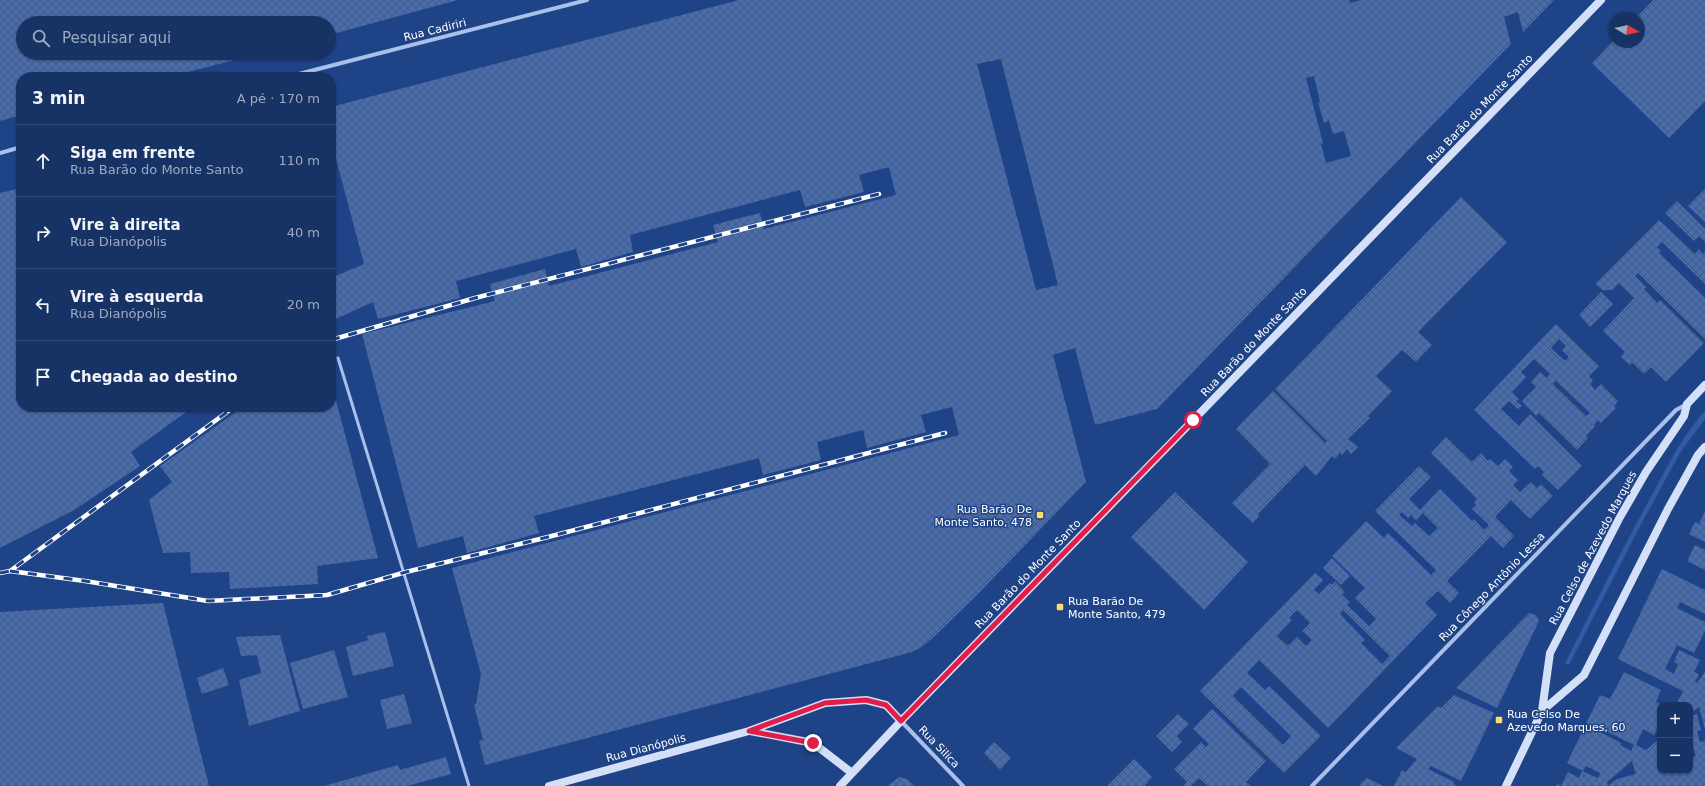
<!DOCTYPE html>
<html lang="pt">
<head>
<meta charset="utf-8">
<style>
	body { margin:0; font-family:"DejaVu Sans",sans-serif; background:#203a6b; color:#f1f3f6 }
	.controls { position:absolute; right:12px; bottom:12px; display:grid; overflow:hidden; border-radius:8px; box-shadow:0 1px 3px #0004 }
	.controls button { width:36px; height:36px; display:grid; place-items:center; padding:0; border:0; border-bottom:1px solid #364d79; background:#173265; color:#f1f3f6; font:20px sans-serif }
	.compass { position:absolute; left:1609px; top:12px; width:36px; height:36px; border-radius:50%; background:#173265; box-shadow:0 1px 3px #0004; rotate:99deg }
	.stop { position:absolute; width:12px; height:12px; margin:-9px; border:3px solid #e11d48; border-radius:50%; background:#fff }
	.stop.end { background:#e11d48; border-color:#fff; box-shadow:0 1px 4px #0008 }
	.list { margin:0; padding:0; list-style:none }
	h2 { display:flex; justify-content:space-between; align-items:center; height:52px; margin:0; padding:0 16px; font-size:17px }
	h2 small { font-size:13px; font-weight:400; color:#9eaabf }
	.list li { display:grid; grid-template-columns:26px 1fr auto; gap:12px; align-items:center; box-sizing:border-box; height:72px; padding:0 16px; border-top:1px solid #364d79 }
	.list b { display:block; font-size:15px; white-space:nowrap }
	.list p { margin:0; font-size:13px; white-space:nowrap; color:#9eaabf }
	.list em { font-size:13px; font-style:normal; color:#9eaabf }
	.icon { flex:none; width:22px; height:22px; fill:none; stroke:currentColor; stroke-width:2; stroke-linecap:round; stroke-linejoin:round }
	.map { position:relative; flex:none; width:1705px; height:786px; overflow:hidden }
	.search { position:absolute; background:#173265; box-shadow:0 1px 3px #0004; left:16px; top:16px; width:320px; height:44px; display:flex; align-items:center; gap:10px; box-sizing:border-box; padding:0 14px; border-radius:22px; color:#9eaabf; font-size:15px }
	.panel { position:absolute; background:#173265; box-shadow:0 1px 3px #0004; left:16px; top:72px; width:320px; height:340px; border-radius:16px }
	.map>svg:first-child { display:block }
</style>
</head>
<body>
<div class="map">
<svg width="1705" height="786" viewBox="0 0 1705 786">
	<defs>
		<pattern id="building-cross-hatch" width="8" height="8" patternUnits="userSpaceOnUse"><rect width="8" height="8" fill="#476cb0"/><path d="M0 0l8 8M0 8l8-8" fill="none" stroke="#4a5974"/></pattern>
	</defs>
	<rect width="100%" height="100%" fill="#1f4387"/>
	<path fill="#325ba5" d="M1705 411V419L1680 453 1638 530 1569 665 1565 663C1594 606 1622 549 1653 493 1668 465 1683 435 1705 411Z"/>
	<path fill="url(#building-cross-hatch)" fill-rule="evenodd" d="M0 0H458L329 35V23H23V53L258 54 168 77H21V115L0 121Z
		M739 0H1349L1350 3 1361 0H1554L1523 32 1518 12 1504 17 1511 44 1157 409 1095 425 1075 348 1053 355 1086 482 976 596 934 637 920 648 912 652 485 765 479 741 483 740 474 705 476 704 481 674 452 568 959 435 952 407 921 415 926 432 867 448 863 430 817 442 821 460 763 475 759 458 534 516 539 533 467 553 463 536 418 548 362 334 495 301 490 284 545 269 549 286 718 242 713 225 760 213 764 229 896 195 889 167 859 175 864 192 805 207 800 190 630 235 633 252 581 267 576 249 456 281 460 298 378 319 373 302 331 321V278L364 264 331 140V107ZM1001 59 1058 285 1036 290 977 64ZM1314 76 1320 102H1318L1324 123 1329 121 1333 134 1344 131 1351 156 1326 163 1321 144 1323 143 1306 78Z
		M1653 0H1705V101L1669 138 1592 63 1615 39V42H1639V18H1636Z
		M21 188V407H193L131 452 140 466 74 510 0 548V193Z
		M1705 189V222L1688 206Z
		M1461 197 1507 242 1418 332 1432 345 1416 362 1402 350 1376 376 1392 391 1368 416 1370 418 1348 439 1358 447 1351 454 1347 449 1342 455 1340 453 1335 459 1332 456 1316 476 1305 465 1258 514 1259 516 1253 523 1232 503 1270 464 1236 429 1273 391 1325 443 1327 441 1275 389Z
		M1677 201 1705 229V242L1699 236 1694 241 1665 213Z
		M1659 220 1695 254 1699 249 1703 254 1705 253V284L1662 242 1657 247 1661 251 1659 253 1705 298V339L1638 273 1635 276 1646 287 1644 289 1657 303 1660 300 1704 343 1666 382 1651 367 1644 374 1632 362 1630 365 1621 357 1625 352 1603 331 1634 298 1619 283 1612 290H1603L1595 284Z
		M1601 292 1613 304 1590 327 1579 315Z
		M1556 324 1599 366 1589 376 1593 381 1590 384 1595 390 1601 384 1618 401 1614 406 1616 408 1601 423 1598 420 1594 425 1595 426 1586 436 1588 438 1577 450 1539 413 1536 416 1522 401 1536 387 1531 382 1540 372 1547 378 1550 374 1534 359 1521 372 1526 377 1512 392 1519 399 1516 401 1522 406 1518 409 1509 401 1501 409 1519 426 1530 414 1582 466 1558 490 1542 475 1544 472 1538 466 1535 469 1474 410ZM1559 339 1566 346 1562 350 1569 357 1565 361 1551 348ZM1556 381 1590 413 1586 416 1553 384Z
		M331 382 378 558 317 566 318 584 230 589 229 572 191 573 190 552 163 553 149 500 172 482 160 466 243 407H331Z
		M1446 437 1472 462 1481 453 1488 461 1490 459 1498 466 1505 459 1513 467 1509 471 1518 480 1513 485 1520 492 1531 482 1537 488 1541 484 1553 496 1530 519 1511 500 1495 517 1514 536 1503 548 1491 536 1447 581 1459 593 1450 603 1438 591 1425 603 1437 615 1328 728 1259 660 1247 673 1265 690 1269 686 1321 736 1284 773 1200 691 1315 573 1323 580 1314 590 1319 594 1330 583 1332 585 1335 581 1345 592 1342 595 1350 602 1347 605 1369 626 1376 619 1355 598 1365 588 1332 556 1366 521 1384 538 1388 533 1431 575 1436 570 1375 511 1419 466 1431 477 1409 499 1420 510 1440 489 1472 521 1474 519 1484 530 1489 525 1472 509 1476 505 1474 502 1477 499 1431 453ZM1402 512 1408 518 1411 515 1416 521 1423 513 1438 528 1429 536 1415 523 1412 526 1404 519 1399 515ZM1297 610 1310 623 1302 631 1312 640 1306 646 1297 637 1288 646 1277 636 1292 620 1289 618ZM1343 610 1390 656 1382 664 1361 643 1365 640 1340 614ZM1241 687 1291 736 1283 745 1233 696Z
		M1175 492 1248 562 1204 610 1131 537Z
		M1705 511V542L1689 534 1695 522 1699 524Z
		M1695 545 1705 550V570L1687 561Z
		M1332 558 1350 576 1341 585 1323 568Z
		M1662 569 1705 590V614L1680 602 1677 608 1705 622V631L1694 653 1677 645 1665 669 1674 674 1678 664 1674 662 1679 650 1700 660 1694 672 1699 674 1695 682 1697 683 1705 672V729L1699 707 1691 713 1692 716 1697 714 1701 730 1697 731 1700 742 1705 741V786H1608L1617 779 1636 774 1632 761 1607 782 1608 786H1556L1557 784 1561 786 1568 772 1579 778 1582 771 1598 778 1600 773 1586 766 1583 771 1567 763 1600 695 1610 699 1624 672 1661 690 1656 702 1660 704V723L1654 735 1643 729 1636 745 1646 750 1660 738V771H1690V758L1696 756 1693 747 1690 748V705H1676L1683 691 1618 659ZM1602 729 1634 745 1631 751 1620 745 1621 743 1600 732Z
		M163 603 209 786H0V612Z
		M1529 613 1536 615 1539 621 1497 708 1456 688Z
		M385 632 394 666 353 676 346 647 368 640 367 636Z
		M280 635 300 711 249 726 239 680 261 673 257 655 241 656 236 637Z
		M334 650 348 697 303 709 290 663Z
		M223 668 229 685 202 694 197 678Z
		M404 694 412 723 387 729 380 700Z
		M1454 695 1494 713 1461 781 1431 766 1428 769 1454 782 1453 784 1457 786H1394L1402 770 1406 772 1417 759 1396 748 1438 706 1441 708Z
		M1212 709 1266 761 1246 782 1251 786H1208L1199 778 1191 786H1183L1187 782 1174 769 1201 742 1206 747 1209 744 1193 729Z
		M1178 714 1189 724 1177 736 1182 742 1172 752 1156 736Z
		M994 742 1011 758 1000 770 984 753Z
		M446 757 451 774 407 786H324L398 765 400 770Z
		M1134 759 1152 777 1145 785 1146 786H1107Z
		M899 777 907 779 914 786H888Z
		M1367 778 1383 786H1359Z"/>
	<g fill="none" stroke-linecap="round" stroke-linejoin="round">
		<path stroke="#a9c0eb" stroke-width="3" d="M338 358 469 786"/>
		<path stroke="#a9c0eb" stroke-width="4" d="M287 77 587 0
			M0 153 21 147
			M901 721 963 786
			M1312 786 1676 410 1687 404"/>
		<path stroke="#d4e0f8" stroke-width="8" d="M1542 711 1584 675 1668 509 1698 455 1705 447
			M750 731 813 743 852 773
			M549 786 749 731 825 703 866 700 886 705 901 721
			M840 786 901 721 1601 0
			M1506 786 1542 711 1550 653 1620 517 1646 472 1684 416 1687 404 1705 385"/>
		<defs>
			<path id="rail" d="M331 340 475 298 879 194
				M10 571 85 581 208 601 327 595 406 572 548 537 945 433
				M0 573 10 571 234 407"/>
		</defs>
		<use href="#rail" stroke="#fff" stroke-width="4.5"/>
		<use href="#rail" stroke="#1f4387" stroke-width="3" stroke-dasharray="9" stroke-linecap="butt"/>
	</g>
	<g fill="none" stroke-linecap="round" stroke-linejoin="round">
		<path stroke="#e11d48" stroke-width="5" d="M813 743 749 731 825 703 866 700 886 705 901 721 1193 420"/>
	</g>
	<g fill="#f9dc68" stroke="#1f4387" stroke-width="1.5">
		<rect x="1036" y="511" width="8" height="8" rx="2"/>
		<rect x="1056" y="603" width="8" height="8" rx="2"/>
		<rect x="1495" y="716" width="8" height="8" rx="2"/>
	</g>
	<g text-anchor="middle" dominant-baseline="central" stroke-width="3" stroke-linejoin="round" paint-order="stroke">
		<g font-size="11" fill="#fff" stroke="#1f4387">
			<text transform="translate(435 30) rotate(-14)">Rua Cadiriri</text>
			<text transform="translate(1480 109) rotate(-46)">Rua Barão do Monte Santo</text>
			<text transform="translate(1254 342) rotate(-46)">Rua Barão do Monte Santo</text>
			<text transform="translate(1593 548) rotate(-62)">Rua Celso de Azevedo Marques</text>
			<text transform="translate(1028 574) rotate(-46)">Rua Barão do Monte Santo</text>
			<text transform="translate(1492 587) rotate(-46)">Rua Cônego Antônio Lessa</text>
			<text transform="translate(939 747) rotate(46)">Rua Silica</text>
			<text transform="translate(646 748) rotate(-15)">Rua Dianópolis</text>
		</g>
		<g font-size="11" fill="#fff" stroke="#1f4387" text-anchor="start">
			<text x="1032" y="509" text-anchor="end">Rua Barão De<tspan x="1032" dy="13">Monte Santo, 478</tspan></text>
			<text x="1068" y="601">Rua Barão De<tspan x="1068" dy="13">Monte Santo, 479</tspan></text>
			<text x="1507" y="714">Rua Celso De<tspan x="1507" dy="13">Azevedo Marques, 60</tspan></text>
		</g>
	</g>
</svg>
<div class="controls">
<button>+</button>
<button>−</button>
</div>
<svg class="compass" viewBox="-18 -18 36 36"><path d="M0-13l5 13h-10z" fill="#e53935"/><path d="M0 13l5-13h-10z" fill="#9eaabf"/></svg>
<div class="stop" style="left:1193px;top:420px"></div>
<div class="stop end" style="left:813px;top:743px"></div>
<div class="search"><svg class="icon" aria-label="search" viewBox="0 0 24 24"><circle cx="10" cy="10" r="6"/><path d="M15 15l6 6"/></svg>Pesquisar aqui</div>
<section class="panel">
<h2>3 min<small>A pé · 170 m</small></h2>
<ul class="list">
<li><svg class="icon" aria-label="ahead" viewBox="0 0 24 24"><path d="M12 20V5M6 11l6-6 6 6"/></svg><div><b>Siga em frente</b><p>Rua Barão do Monte Santo</p></div><em>110 m</em></li>
<li><svg class="icon" aria-label="right" viewBox="0 0 24 24"><path d="M7 20v-9h11M14 6l5 5-5 5"/></svg><div><b>Vire à direita</b><p>Rua Dianópolis</p></div><em>40 m</em></li>
<li><svg class="icon" aria-label="left" viewBox="0 0 24 24"><path d="M17 20v-9H6M10 6l-5 5 5 5"/></svg><div><b>Vire à esquerda</b><p>Rua Dianópolis</p></div><em>20 m</em></li>
<li><svg class="icon" aria-label="arrive" viewBox="0 0 24 24"><path d="M6 21V4h12l-3 4 3 4H6"/></svg><div><b>Chegada ao destino</b></div></li>
</ul>
</section>
</div>
</body>
</html>
